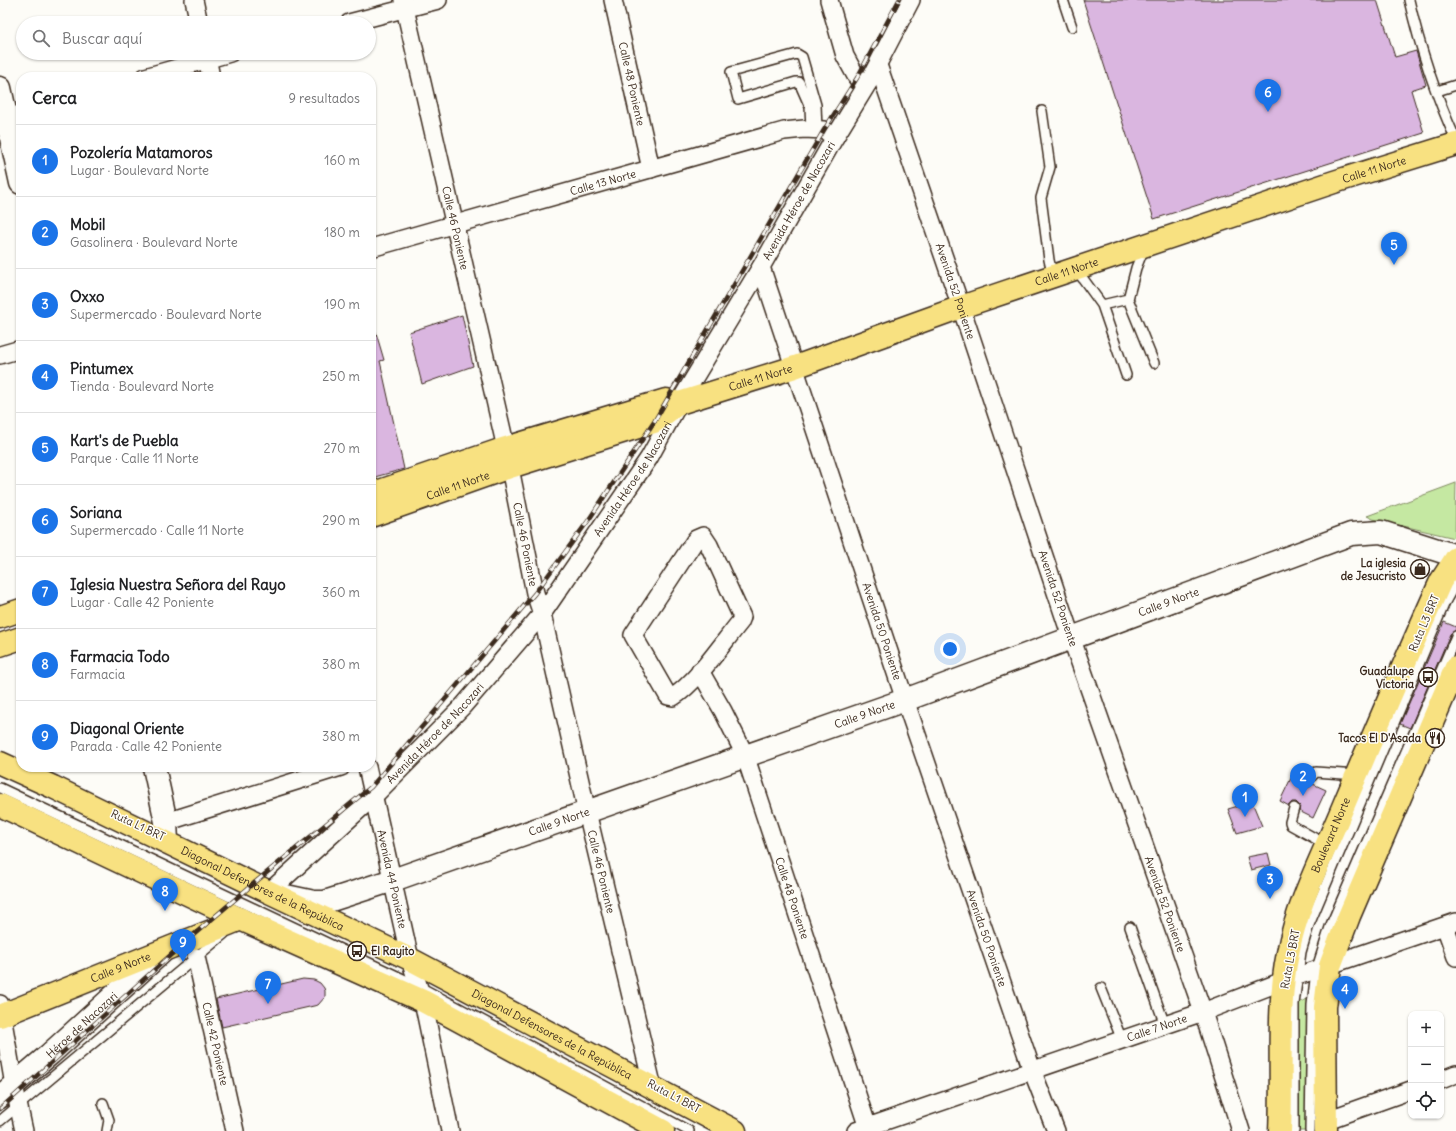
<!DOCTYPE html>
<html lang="es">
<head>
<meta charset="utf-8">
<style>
	body { margin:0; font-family:Delius,sans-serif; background:#f6f6f6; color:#202124 }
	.controls { position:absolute; right:12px; bottom:12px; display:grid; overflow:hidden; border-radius:8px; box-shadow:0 1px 3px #0004 }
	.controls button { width:36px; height:36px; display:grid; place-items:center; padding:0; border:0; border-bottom:1px solid #e0e0e0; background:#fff; color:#202124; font:20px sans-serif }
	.you { position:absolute; left:950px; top:649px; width:14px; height:14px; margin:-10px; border:3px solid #fff; border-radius:50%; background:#1a73e8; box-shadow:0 0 0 6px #1a73e833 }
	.badge { display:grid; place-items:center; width:26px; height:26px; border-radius:50%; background:#1a73e8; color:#fff; font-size:13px; font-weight:700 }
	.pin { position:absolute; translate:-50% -33px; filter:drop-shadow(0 1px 2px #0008) }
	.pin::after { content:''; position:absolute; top:21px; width:14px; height:12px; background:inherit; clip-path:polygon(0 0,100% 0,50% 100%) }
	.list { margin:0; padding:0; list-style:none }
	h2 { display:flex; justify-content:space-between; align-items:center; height:52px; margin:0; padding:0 16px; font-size:17px }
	h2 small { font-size:13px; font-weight:400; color:#757577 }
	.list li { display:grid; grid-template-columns:26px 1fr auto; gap:12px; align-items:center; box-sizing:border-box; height:72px; padding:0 16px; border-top:1px solid #e0e0e0 }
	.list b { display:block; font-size:15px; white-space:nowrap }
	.list p { margin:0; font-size:13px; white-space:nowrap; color:#757577 }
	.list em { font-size:13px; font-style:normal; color:#757577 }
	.icon { flex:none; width:22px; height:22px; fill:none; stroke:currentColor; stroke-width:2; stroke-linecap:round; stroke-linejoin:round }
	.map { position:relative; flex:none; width:1456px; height:1131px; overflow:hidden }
	.search { position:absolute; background:#fff; box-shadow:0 1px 3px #0004; left:16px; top:16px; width:360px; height:44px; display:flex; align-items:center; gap:10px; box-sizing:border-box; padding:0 14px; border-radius:22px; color:#757577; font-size:15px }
	.panel { position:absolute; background:#fff; box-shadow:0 1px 3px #0004; left:16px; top:72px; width:360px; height:700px; border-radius:16px }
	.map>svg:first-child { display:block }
</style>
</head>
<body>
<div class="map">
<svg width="1456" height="1131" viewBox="0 0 1456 1131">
	<rect width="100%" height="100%" fill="#fdfcf7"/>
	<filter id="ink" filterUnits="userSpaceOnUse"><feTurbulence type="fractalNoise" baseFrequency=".025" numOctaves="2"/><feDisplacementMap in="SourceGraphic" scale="8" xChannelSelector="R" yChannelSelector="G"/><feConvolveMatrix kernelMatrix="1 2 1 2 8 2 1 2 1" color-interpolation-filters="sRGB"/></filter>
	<g filter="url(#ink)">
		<path fill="#c5e8a2" stroke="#808960" d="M1456 483 1455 538 1373 519 1367 516Z
			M1310 998 1309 1131H1295L1298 1003Z"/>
		<path fill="#dab6e0" stroke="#3b2a1e" d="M1083 0H1377L1395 57 1416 51 1426 85 1411 90 1424 133 1154 219Z
			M462 315 473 366 422 384 409 332Z
			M374 326 384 360 380 361 404 469 371 478V327Z
			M1444 622 1456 627V630L1450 634 1410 728 1400 724Z
			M1293 774 1302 779 1301 783 1305 787H1309L1313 784 1326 790 1313 818 1299 811 1300 806 1296 802H1292L1289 806 1280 801Z
			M1252 802 1262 826 1237 833 1228 809Z
			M1268 853 1271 865 1251 870 1247 857Z
			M303 979 314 980 320 983 324 988 325 991V997L318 1005 222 1027 216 999Z"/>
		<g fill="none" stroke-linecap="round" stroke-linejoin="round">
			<defs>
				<path id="service" d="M1063 0 1072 27
					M1409 0C1420 48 1436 96 1456 140
					M1437 91 1456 85
					M1042 111 1050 167 1041 198 1049 260 1053 277
					M811 129 810 107 799 82H796L738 99 731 72 797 54 802 57 816 105 817 130
					M1076 269 1102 305 1128 299 1136 268 1144 248
					M1128 299 1154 363
					M1102 305 1126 375
					M1307 781 1316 772 1356 775
					M0 788 418 986 689 1131
					M1294 808 1290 822 1291 825 1327 845
					M1130 927 1165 1025
					M1101 988 1122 1040
					M103 1103 109 1120 107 1131
					M0 1121 224 934
					M1294 1131V1004L1301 952 1309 925 1445 602 1456 582
					M1310 1131 1312 1005 1316 971 1330 927 1456 636"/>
				<g id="minor">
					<path d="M194 0 199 23"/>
					<path id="s1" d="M403 0 506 448 535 593 542 614 587 812 653 1088"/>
					<path id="s2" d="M613 0 651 169"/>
					<path d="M829 0 845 56 857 78 868 83"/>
					<path d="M349 23 438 0"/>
					<path d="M206 53 211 77"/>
					<path id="s3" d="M878 65 961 307 1071 637 1203 1012 1241 1131"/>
					<path d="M145 77 230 53"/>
					<path d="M0 120 21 114"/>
					<path id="s4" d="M371 248 784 131 804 129 824 130 835 137"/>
					<path id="s5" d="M761 267 905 700 1032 1070 1056 1131"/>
					<path d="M0 355 21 349"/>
					<path d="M703 536 709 545 742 617 740 622C722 644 696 683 673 697L668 696 633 635 696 539Z"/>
					<path id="s6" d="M700 671 723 711 745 755 869 1131"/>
					<path id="s7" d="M367 767 410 959 423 1001 450 1131"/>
					<path d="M166 822 341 767"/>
					<path id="s8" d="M269 892 373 797 463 706 542 614 649 458 679 403 761 267 835 137 868 83 911 0"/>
					<path d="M1445 926 1456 957"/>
					<path id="s9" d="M196 957 235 1131"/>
					<path d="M0 1004 14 1085 24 1131"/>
					<path d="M1441 1080 1456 1074"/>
					<path d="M1327 1120 1411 1090"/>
					<path id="s10" d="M856 1131 1203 1012 1283 981 1456 922"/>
				</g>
				<g id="tertiary">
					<path id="s11" d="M0 1097 50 1054 162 952"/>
				</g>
				<g id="secondary">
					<path d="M0 88 21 183"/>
					<path d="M154 767 166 822 167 842"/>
					<path id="s12" d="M286 896 314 902H325L393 880 905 700 1351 534 1381 532 1456 556"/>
				</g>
				<g id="primary">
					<path d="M371 494 506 448 666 400 679 403"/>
					<path id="s13" d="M371 516 510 467 654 422 679 403 795 367 961 307 1334 182 1456 144"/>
					<path d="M0 617 21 610"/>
					<path d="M0 645 21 638"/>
					<path id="s14" d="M0 763 53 787 269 892 410 959 735 1131"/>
					<path d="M0 805 238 918 423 1001 663 1131"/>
					<path id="s15" d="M0 1016 241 919"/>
					<path id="s16" d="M1280 1131C1283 1072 1276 1011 1288 953 1297 905 1321 859 1340 814 1373 736 1406 658 1441 581L1456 558"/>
					<path d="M1326 1131 1325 1007 1330 966 1349 916 1456 667"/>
				</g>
			</defs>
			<use href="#service" stroke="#3b2a1e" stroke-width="12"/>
			<use href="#minor" stroke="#3b2a1e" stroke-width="20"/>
			<use href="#tertiary" stroke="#3b2a1e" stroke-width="25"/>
			<use href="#secondary" stroke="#3b2a1e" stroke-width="25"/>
			<use href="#primary" stroke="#3b2a1e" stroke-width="25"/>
			<use href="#service" stroke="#fdfcf7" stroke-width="9"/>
			<use href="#minor" stroke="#fdfcf7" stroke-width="17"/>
			<use href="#tertiary" stroke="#fdfcf7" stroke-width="22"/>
			<use href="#secondary" stroke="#fdfcf7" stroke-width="22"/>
			<use href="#primary" stroke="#f8e181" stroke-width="22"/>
			<defs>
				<path id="rail" d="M0 1109 184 943 253 884 371 787 535 593 588 521 654 422 824 130 857 78 899 0"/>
			</defs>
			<use href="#rail" stroke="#3b2a1e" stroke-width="4.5"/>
			<use href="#rail" stroke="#fdfcf7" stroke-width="3" stroke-dasharray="9" stroke-linecap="butt"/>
		</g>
	</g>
	<defs>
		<symbol id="shop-ring" viewBox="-11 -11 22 22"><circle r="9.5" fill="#fdfcf7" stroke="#3b2a1e" stroke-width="1.5"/><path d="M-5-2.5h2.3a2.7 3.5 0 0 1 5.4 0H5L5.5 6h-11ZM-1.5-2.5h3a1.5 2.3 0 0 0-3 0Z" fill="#3b2a1e"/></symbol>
		<symbol id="bus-ring" viewBox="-11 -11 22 22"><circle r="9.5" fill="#fdfcf7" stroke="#3b2a1e" stroke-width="1.5"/><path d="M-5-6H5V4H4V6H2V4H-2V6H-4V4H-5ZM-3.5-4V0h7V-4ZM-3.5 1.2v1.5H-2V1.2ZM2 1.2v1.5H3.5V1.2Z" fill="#3b2a1e"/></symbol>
		<symbol id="restaurant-ring" viewBox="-11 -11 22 22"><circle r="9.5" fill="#fdfcf7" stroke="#3b2a1e" stroke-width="1.5"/><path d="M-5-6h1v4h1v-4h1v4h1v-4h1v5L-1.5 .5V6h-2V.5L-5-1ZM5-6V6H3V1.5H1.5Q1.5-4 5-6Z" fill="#3b2a1e"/></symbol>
	</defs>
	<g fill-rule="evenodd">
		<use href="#shop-ring" x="1409" y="558" width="22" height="22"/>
		<use href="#bus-ring" x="1417" y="666" width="22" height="22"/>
		<use href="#restaurant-ring" x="1424" y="727" width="22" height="22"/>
		<use href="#bus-ring" x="346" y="940" width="22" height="22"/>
	</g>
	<g text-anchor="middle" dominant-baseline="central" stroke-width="3" stroke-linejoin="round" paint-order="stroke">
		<g font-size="11" fill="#3b2a1e" stroke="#fdfcf7">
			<text stroke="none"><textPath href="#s2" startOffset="86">Calle 48 Poniente</textPath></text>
			<text stroke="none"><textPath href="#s13" startOffset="1063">Calle 11 Norte</textPath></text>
			<text stroke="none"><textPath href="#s4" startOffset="241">Calle 13 Norte</textPath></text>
			<text stroke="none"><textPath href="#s8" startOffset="877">Avenida Héroe de Nacozari</textPath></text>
			<text stroke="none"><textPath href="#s1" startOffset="234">Calle 46 Poniente</textPath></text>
			<text stroke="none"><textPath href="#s13" startOffset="739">Calle 11 Norte</textPath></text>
			<text stroke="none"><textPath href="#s3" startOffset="239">Avenida 52 Poniente</textPath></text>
			<text stroke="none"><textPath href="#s13" startOffset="415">Calle 11 Norte</textPath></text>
			<text stroke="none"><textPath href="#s8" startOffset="553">Avenida Héroe de Nacozari</textPath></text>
			<text stroke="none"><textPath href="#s13" startOffset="92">Calle 11 Norte</textPath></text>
			<text stroke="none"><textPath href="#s1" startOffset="558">Calle 46 Poniente</textPath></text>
			<text stroke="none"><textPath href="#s3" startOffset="563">Avenida 52 Poniente</textPath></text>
			<text stroke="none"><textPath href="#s12" startOffset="935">Calle 9 Norte</textPath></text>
			<text transform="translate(1424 623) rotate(-67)">Ruta L3 BRT</text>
			<text stroke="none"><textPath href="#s5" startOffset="384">Avenida 50 Poniente</textPath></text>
			<text stroke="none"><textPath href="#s12" startOffset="611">Calle 9 Norte</textPath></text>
			<text stroke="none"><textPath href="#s8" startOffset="230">Avenida Héroe de Nacozari</textPath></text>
			<text stroke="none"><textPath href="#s12" startOffset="287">Calle 9 Norte</textPath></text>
			<text transform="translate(138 825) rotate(25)">Ruta L1 BRT</text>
			<text stroke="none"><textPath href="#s16" startOffset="304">Boulevard Norte</textPath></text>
			<text stroke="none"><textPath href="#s1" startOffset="894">Calle 46 Poniente</textPath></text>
			<text stroke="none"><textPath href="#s7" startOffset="115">Avenida 44 Poniente</textPath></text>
			<text stroke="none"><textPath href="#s14" startOffset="291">Diagonal Defensores de la República</textPath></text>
			<text stroke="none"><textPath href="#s6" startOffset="246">Calle 48 Poniente</textPath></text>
			<text stroke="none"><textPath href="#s3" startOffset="887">Avenida 52 Poniente</textPath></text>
			<text stroke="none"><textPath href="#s5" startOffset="708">Avenida 50 Poniente</textPath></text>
			<text transform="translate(1290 959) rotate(-79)">Ruta L3 BRT</text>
			<text stroke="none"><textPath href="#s15" startOffset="130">Calle 9 Norte</textPath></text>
			<text stroke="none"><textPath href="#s11" startOffset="109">Héroe de Nacozari</textPath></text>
			<text stroke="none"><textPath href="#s10" startOffset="318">Calle 7 Norte</textPath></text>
			<text stroke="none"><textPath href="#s14" startOffset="615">Diagonal Defensores de la República</textPath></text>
			<text stroke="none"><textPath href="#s9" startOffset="89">Calle 42 Poniente</textPath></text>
			<text transform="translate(674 1096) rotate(28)">Ruta L1 BRT</text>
		</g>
		<g font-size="11" font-weight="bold" fill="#3b2a1e" stroke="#fdfcf7" text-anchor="end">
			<text x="1406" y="563">La iglesia<tspan x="1406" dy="13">de Jesucristo</tspan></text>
			<text x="1414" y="671">Guadalupe<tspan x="1414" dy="13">Victoria</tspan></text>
			<text x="1421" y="738">Tacos El D'Asada</text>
			<text x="371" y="951" text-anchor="start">El Rayito</text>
		</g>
	</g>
</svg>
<div class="controls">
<button>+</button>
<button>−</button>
<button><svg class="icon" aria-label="locate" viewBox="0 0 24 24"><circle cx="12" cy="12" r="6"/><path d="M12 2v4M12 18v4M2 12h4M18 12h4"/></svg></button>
</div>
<div class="you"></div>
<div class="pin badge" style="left:1245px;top:817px">1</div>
<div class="pin badge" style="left:1303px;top:796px">2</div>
<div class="pin badge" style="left:1270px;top:899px">3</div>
<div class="pin badge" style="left:1345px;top:1009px">4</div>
<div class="pin badge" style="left:1394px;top:265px">5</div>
<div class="pin badge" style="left:1268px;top:112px">6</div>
<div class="pin badge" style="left:268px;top:1004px">7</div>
<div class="pin badge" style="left:165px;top:911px">8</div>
<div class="pin badge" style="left:183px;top:962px">9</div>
<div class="search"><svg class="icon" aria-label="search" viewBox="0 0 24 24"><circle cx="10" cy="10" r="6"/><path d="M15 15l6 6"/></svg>Buscar aquí</div>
<section class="panel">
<h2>Cerca<small>9 resultados</small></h2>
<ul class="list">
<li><span class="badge">1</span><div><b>Pozolería Matamoros</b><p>Lugar · Boulevard Norte</p></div><em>160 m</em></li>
<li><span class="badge">2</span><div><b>Mobil</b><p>Gasolinera · Boulevard Norte</p></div><em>180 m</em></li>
<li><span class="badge">3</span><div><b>Oxxo</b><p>Supermercado · Boulevard Norte</p></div><em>190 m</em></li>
<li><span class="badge">4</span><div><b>Pintumex</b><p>Tienda · Boulevard Norte</p></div><em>250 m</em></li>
<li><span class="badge">5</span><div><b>Kart's de Puebla</b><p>Parque · Calle 11 Norte</p></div><em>270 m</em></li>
<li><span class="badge">6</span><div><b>Soriana</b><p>Supermercado · Calle 11 Norte</p></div><em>290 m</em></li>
<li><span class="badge">7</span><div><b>Iglesia Nuestra Señora del Rayo</b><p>Lugar · Calle 42 Poniente</p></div><em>360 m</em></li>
<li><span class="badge">8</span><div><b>Farmacia Todo</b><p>Farmacia</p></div><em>380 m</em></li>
<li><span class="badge">9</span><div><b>Diagonal Oriente</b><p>Parada · Calle 42 Poniente</p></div><em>380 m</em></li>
</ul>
</section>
</div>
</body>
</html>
